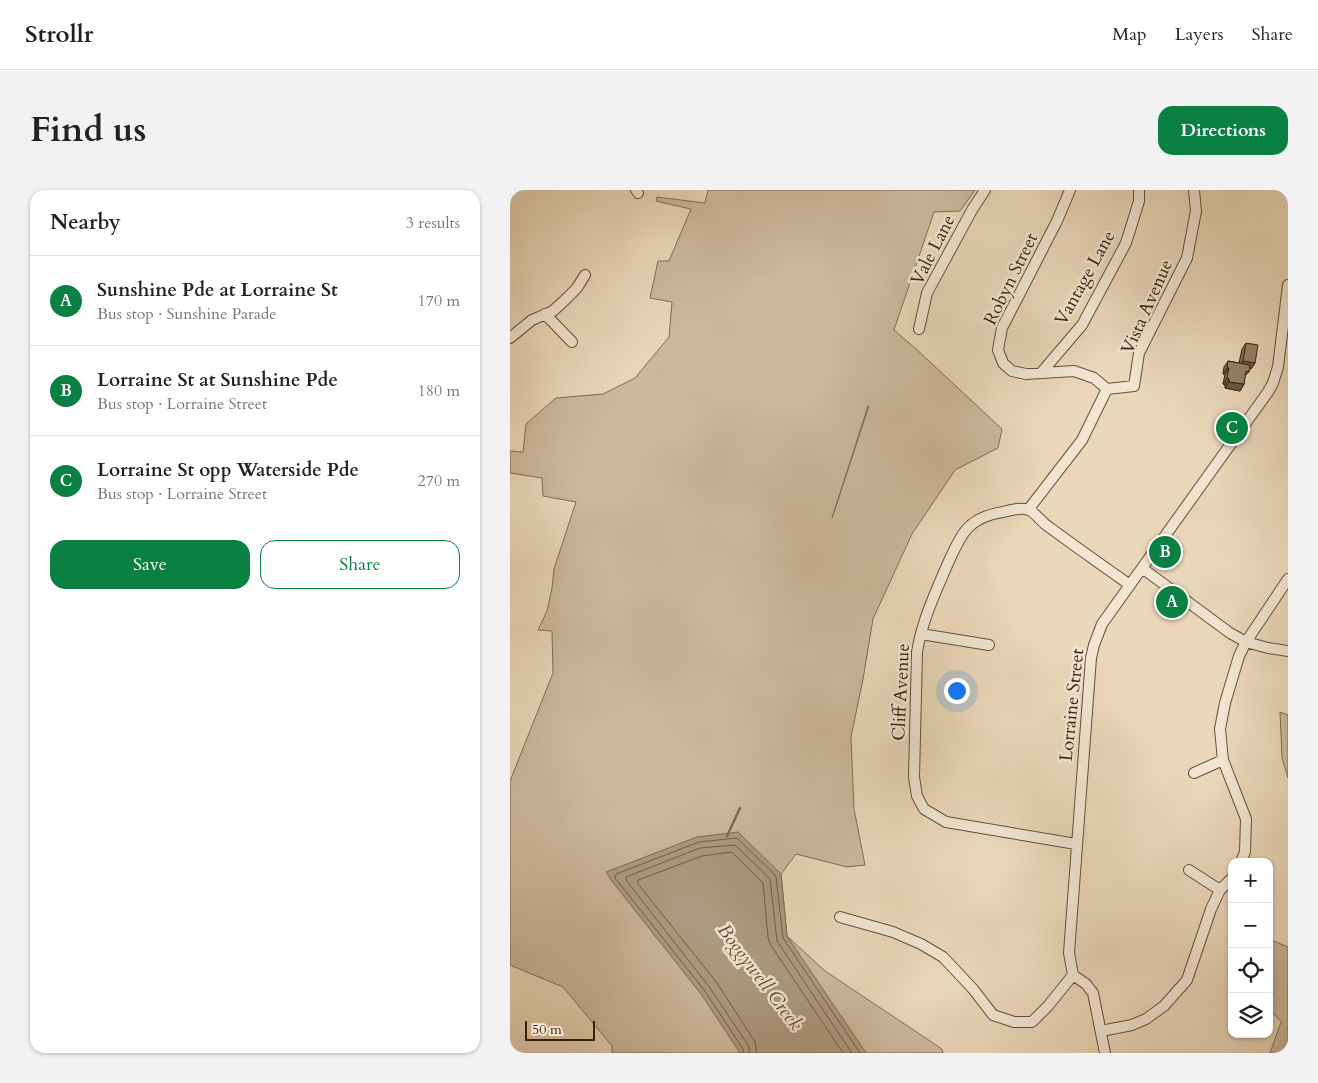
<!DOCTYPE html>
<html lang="en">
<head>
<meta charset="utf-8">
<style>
	body { margin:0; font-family:Cardo,serif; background:#f2f2f2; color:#222 }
	.controls { position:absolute; right:15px; bottom:15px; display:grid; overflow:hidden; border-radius:10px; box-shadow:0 1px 4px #0004 }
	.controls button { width:45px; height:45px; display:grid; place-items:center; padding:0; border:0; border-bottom:1px solid #e0e0e0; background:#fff; color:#222; font:25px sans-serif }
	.scale { position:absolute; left:15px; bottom:12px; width:70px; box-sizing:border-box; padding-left:5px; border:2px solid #38220c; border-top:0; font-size:14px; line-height:18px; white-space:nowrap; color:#38220c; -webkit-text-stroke:4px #f2e6d2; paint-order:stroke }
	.you { position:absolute; left:446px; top:500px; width:18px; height:18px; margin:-12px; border:4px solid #fff; border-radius:50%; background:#1a73e8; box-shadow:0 0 0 8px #1a73e833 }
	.badge { display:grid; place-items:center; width:32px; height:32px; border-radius:50%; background:#0b8043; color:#fff; font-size:16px; font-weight:700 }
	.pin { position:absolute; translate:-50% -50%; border:2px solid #fff; box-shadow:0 1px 5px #0006 }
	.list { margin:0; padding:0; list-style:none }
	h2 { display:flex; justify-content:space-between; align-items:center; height:65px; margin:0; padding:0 20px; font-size:21px }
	h2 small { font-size:16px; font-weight:400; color:#767676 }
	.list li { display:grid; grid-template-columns:32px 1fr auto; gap:15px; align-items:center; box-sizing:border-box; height:90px; padding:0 20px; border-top:1px solid #e0e0e0 }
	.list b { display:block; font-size:19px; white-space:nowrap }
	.list p { margin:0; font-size:16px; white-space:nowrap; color:#767676 }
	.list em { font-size:16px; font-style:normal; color:#767676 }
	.actions { display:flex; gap:10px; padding:15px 20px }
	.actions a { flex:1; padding:11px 0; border:1px solid #0b8043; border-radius:15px; text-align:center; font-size:18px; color:#0b8043 }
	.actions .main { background:#0b8043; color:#fff }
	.icon { flex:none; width:28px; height:28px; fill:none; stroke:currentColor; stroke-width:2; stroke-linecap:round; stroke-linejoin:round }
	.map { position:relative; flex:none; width:778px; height:863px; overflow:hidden; border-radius:15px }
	header { display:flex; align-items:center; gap:30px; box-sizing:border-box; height:70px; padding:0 25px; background:#fff; border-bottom:1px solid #e0e0e0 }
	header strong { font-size:24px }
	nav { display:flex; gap:28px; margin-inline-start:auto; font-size:18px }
	.intro { display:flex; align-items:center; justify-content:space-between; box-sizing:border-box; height:120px; padding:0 30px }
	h1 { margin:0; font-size:35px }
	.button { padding:12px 22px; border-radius:15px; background:#0b8043; color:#fff; font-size:18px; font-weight:700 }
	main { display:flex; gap:30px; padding:0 30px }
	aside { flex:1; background:#fff; border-radius:15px; box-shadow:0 1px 4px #0004 }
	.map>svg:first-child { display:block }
</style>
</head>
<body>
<header>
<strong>Strollr</strong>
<nav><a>Map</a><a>Layers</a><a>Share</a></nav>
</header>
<div class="intro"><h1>Find us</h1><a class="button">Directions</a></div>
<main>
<aside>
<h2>Nearby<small>3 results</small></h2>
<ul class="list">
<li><span class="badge">A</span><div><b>Sunshine Pde at Lorraine St</b><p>Bus stop · Sunshine Parade</p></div><em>170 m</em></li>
<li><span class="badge">B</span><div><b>Lorraine St at Sunshine Pde</b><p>Bus stop · Lorraine Street</p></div><em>180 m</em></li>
<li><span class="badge">C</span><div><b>Lorraine St opp Waterside Pde</b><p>Bus stop · Lorraine Street</p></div><em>270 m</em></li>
</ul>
<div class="actions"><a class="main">Save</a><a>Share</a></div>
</aside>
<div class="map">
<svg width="778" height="863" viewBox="0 0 778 863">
	<rect width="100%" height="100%" fill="#ebd8ba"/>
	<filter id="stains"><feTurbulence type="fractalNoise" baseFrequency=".004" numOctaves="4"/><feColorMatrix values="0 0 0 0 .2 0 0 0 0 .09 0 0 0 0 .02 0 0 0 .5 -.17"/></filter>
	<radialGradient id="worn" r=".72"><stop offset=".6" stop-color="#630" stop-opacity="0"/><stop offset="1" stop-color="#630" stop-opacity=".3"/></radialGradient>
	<path fill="#cdb99c" stroke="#826e54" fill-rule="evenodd" d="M198 0H465L450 21 424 22 384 140 405 158 492 239 488 258 445 280 402 344 363 429 353 489 341 547 344 619 355 675 337 677 286 664 271 684 277 746 315 781 432 859 433 863H356L346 850 270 863H102V856L53 797 0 775V591L43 483 42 441 28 440 37 421 42 398 44 379 66 312 33 306 32 288 0 283V261L13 262 16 234 46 208 93 204 125 188 159 147 162 112 140 108 148 71H159L181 19 146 11 147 7 195 13ZM358 216H359L322 328Z
		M770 522 778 525V588L772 568Z
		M759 749 778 757V863H760L771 832 759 818Z"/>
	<path fill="#ae9a7f" stroke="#7f6a51" d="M228 642 271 684 277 746 356 863H230L191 804 101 690 96 682 187 647Z"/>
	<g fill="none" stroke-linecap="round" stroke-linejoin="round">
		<path stroke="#735e46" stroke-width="1" d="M233 863V859L195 801 105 688 106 684 189 652 227 648 266 686 273 748 350 863
			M240 863 238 855 200 798 116 690V687L190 658 225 655 260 689 267 751 342 863
			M247 863 245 852 207 793 128 694V690L192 666 222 662 253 693 258 747 260 754 333 863"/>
		<path stroke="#7f6a51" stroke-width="2.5" d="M217 646 230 618"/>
		<defs>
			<path id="minor" d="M126 0 128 3
				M560 0 547 31 492 138 488 160 493 173 502 181 516 184 564 181 584 188 597 199
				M35 124 62 152
				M409 139 417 103 462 20 475 0
				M0 148 22 130 43 121 56 109 67 98 75 85
				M531 183 572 135 616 53 629 11V0
				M518 320 572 250 597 199 624 196 629 163 677 68 686 21 684 0
				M632 378 720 443 736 452 758 458 778 461
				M411 444 479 455
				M684 583 713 570
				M566 654 436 632 414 619 407 606 404 587 407 462C412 432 423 408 435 380 441 367 447 351 456 340 465 329 480 324 493 322 501 320 512 317 519 320 527 324 532 333 539 337 566 357 593 376 620 395
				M731 672 735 662 736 629 713 570 710 539 715 513 729 466 736 452 778 389
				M679 680 710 700
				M330 727 383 742 411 754 433 767 463 799 483 825 504 832H522L538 816 563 785
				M563 785 559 763 581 468 584 455 592 434 758 202 763 193 768 177 778 95
				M563 785 576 794 583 803 595 863
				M591 841 622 835 636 829 654 816 677 790 701 719 710 700 722 688"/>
		</defs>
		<use href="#minor" stroke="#655038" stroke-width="12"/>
		<use href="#minor" stroke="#f2e6d2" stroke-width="10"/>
	</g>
	<path fill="#806f58" stroke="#38220c" d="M736 153 745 173 741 179H739V182L735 186 734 194 730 201 715 198V195L713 194 715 184H713L714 177 718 171 729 173 732 159Z"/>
	<path fill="#685a47" stroke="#38220c" d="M733 171 745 173 741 179 728 177Z
		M717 178H719L715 184H713Z
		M717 188 719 189 715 195 713 194Z
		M719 192 734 194 730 201 715 198Z"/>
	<path fill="#958166" stroke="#38220c" d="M736 153 748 155 745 173 733 171Z
		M718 171 740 175 739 182 736 181 734 194 719 192V189L717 188 719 178H717Z"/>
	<g text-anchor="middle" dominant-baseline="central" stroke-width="5" stroke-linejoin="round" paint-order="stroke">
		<g font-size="18" fill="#38220c" stroke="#f2e6d2">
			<text transform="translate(423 60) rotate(-63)">Vale Lane</text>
			<text transform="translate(575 88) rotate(-61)">Vantage Lane</text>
			<text transform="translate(501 89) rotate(-64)">Robyn Street</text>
			<text transform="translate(637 117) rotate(-66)">Vista Avenue</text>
			<text transform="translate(391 502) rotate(-87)">Cliff Avenue</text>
			<text transform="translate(562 515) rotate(-84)">Lorraine Street</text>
		</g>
		<g font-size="19" font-style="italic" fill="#614c34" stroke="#f2e6d2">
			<text transform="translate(250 787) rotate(53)">Boggywell Creek</text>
		</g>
	</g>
	<rect width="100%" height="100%" filter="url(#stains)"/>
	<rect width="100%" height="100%" fill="url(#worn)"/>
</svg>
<div class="controls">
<button>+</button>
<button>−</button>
<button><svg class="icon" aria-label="locate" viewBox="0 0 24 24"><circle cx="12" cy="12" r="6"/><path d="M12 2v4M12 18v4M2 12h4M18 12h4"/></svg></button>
<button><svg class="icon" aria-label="layers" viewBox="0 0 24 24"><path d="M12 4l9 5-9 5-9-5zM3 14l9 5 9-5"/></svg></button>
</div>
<div class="scale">50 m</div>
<div class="you"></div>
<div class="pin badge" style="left:662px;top:412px">A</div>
<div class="pin badge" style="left:655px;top:362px">B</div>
<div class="pin badge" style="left:722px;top:238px">C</div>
</div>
</main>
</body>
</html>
